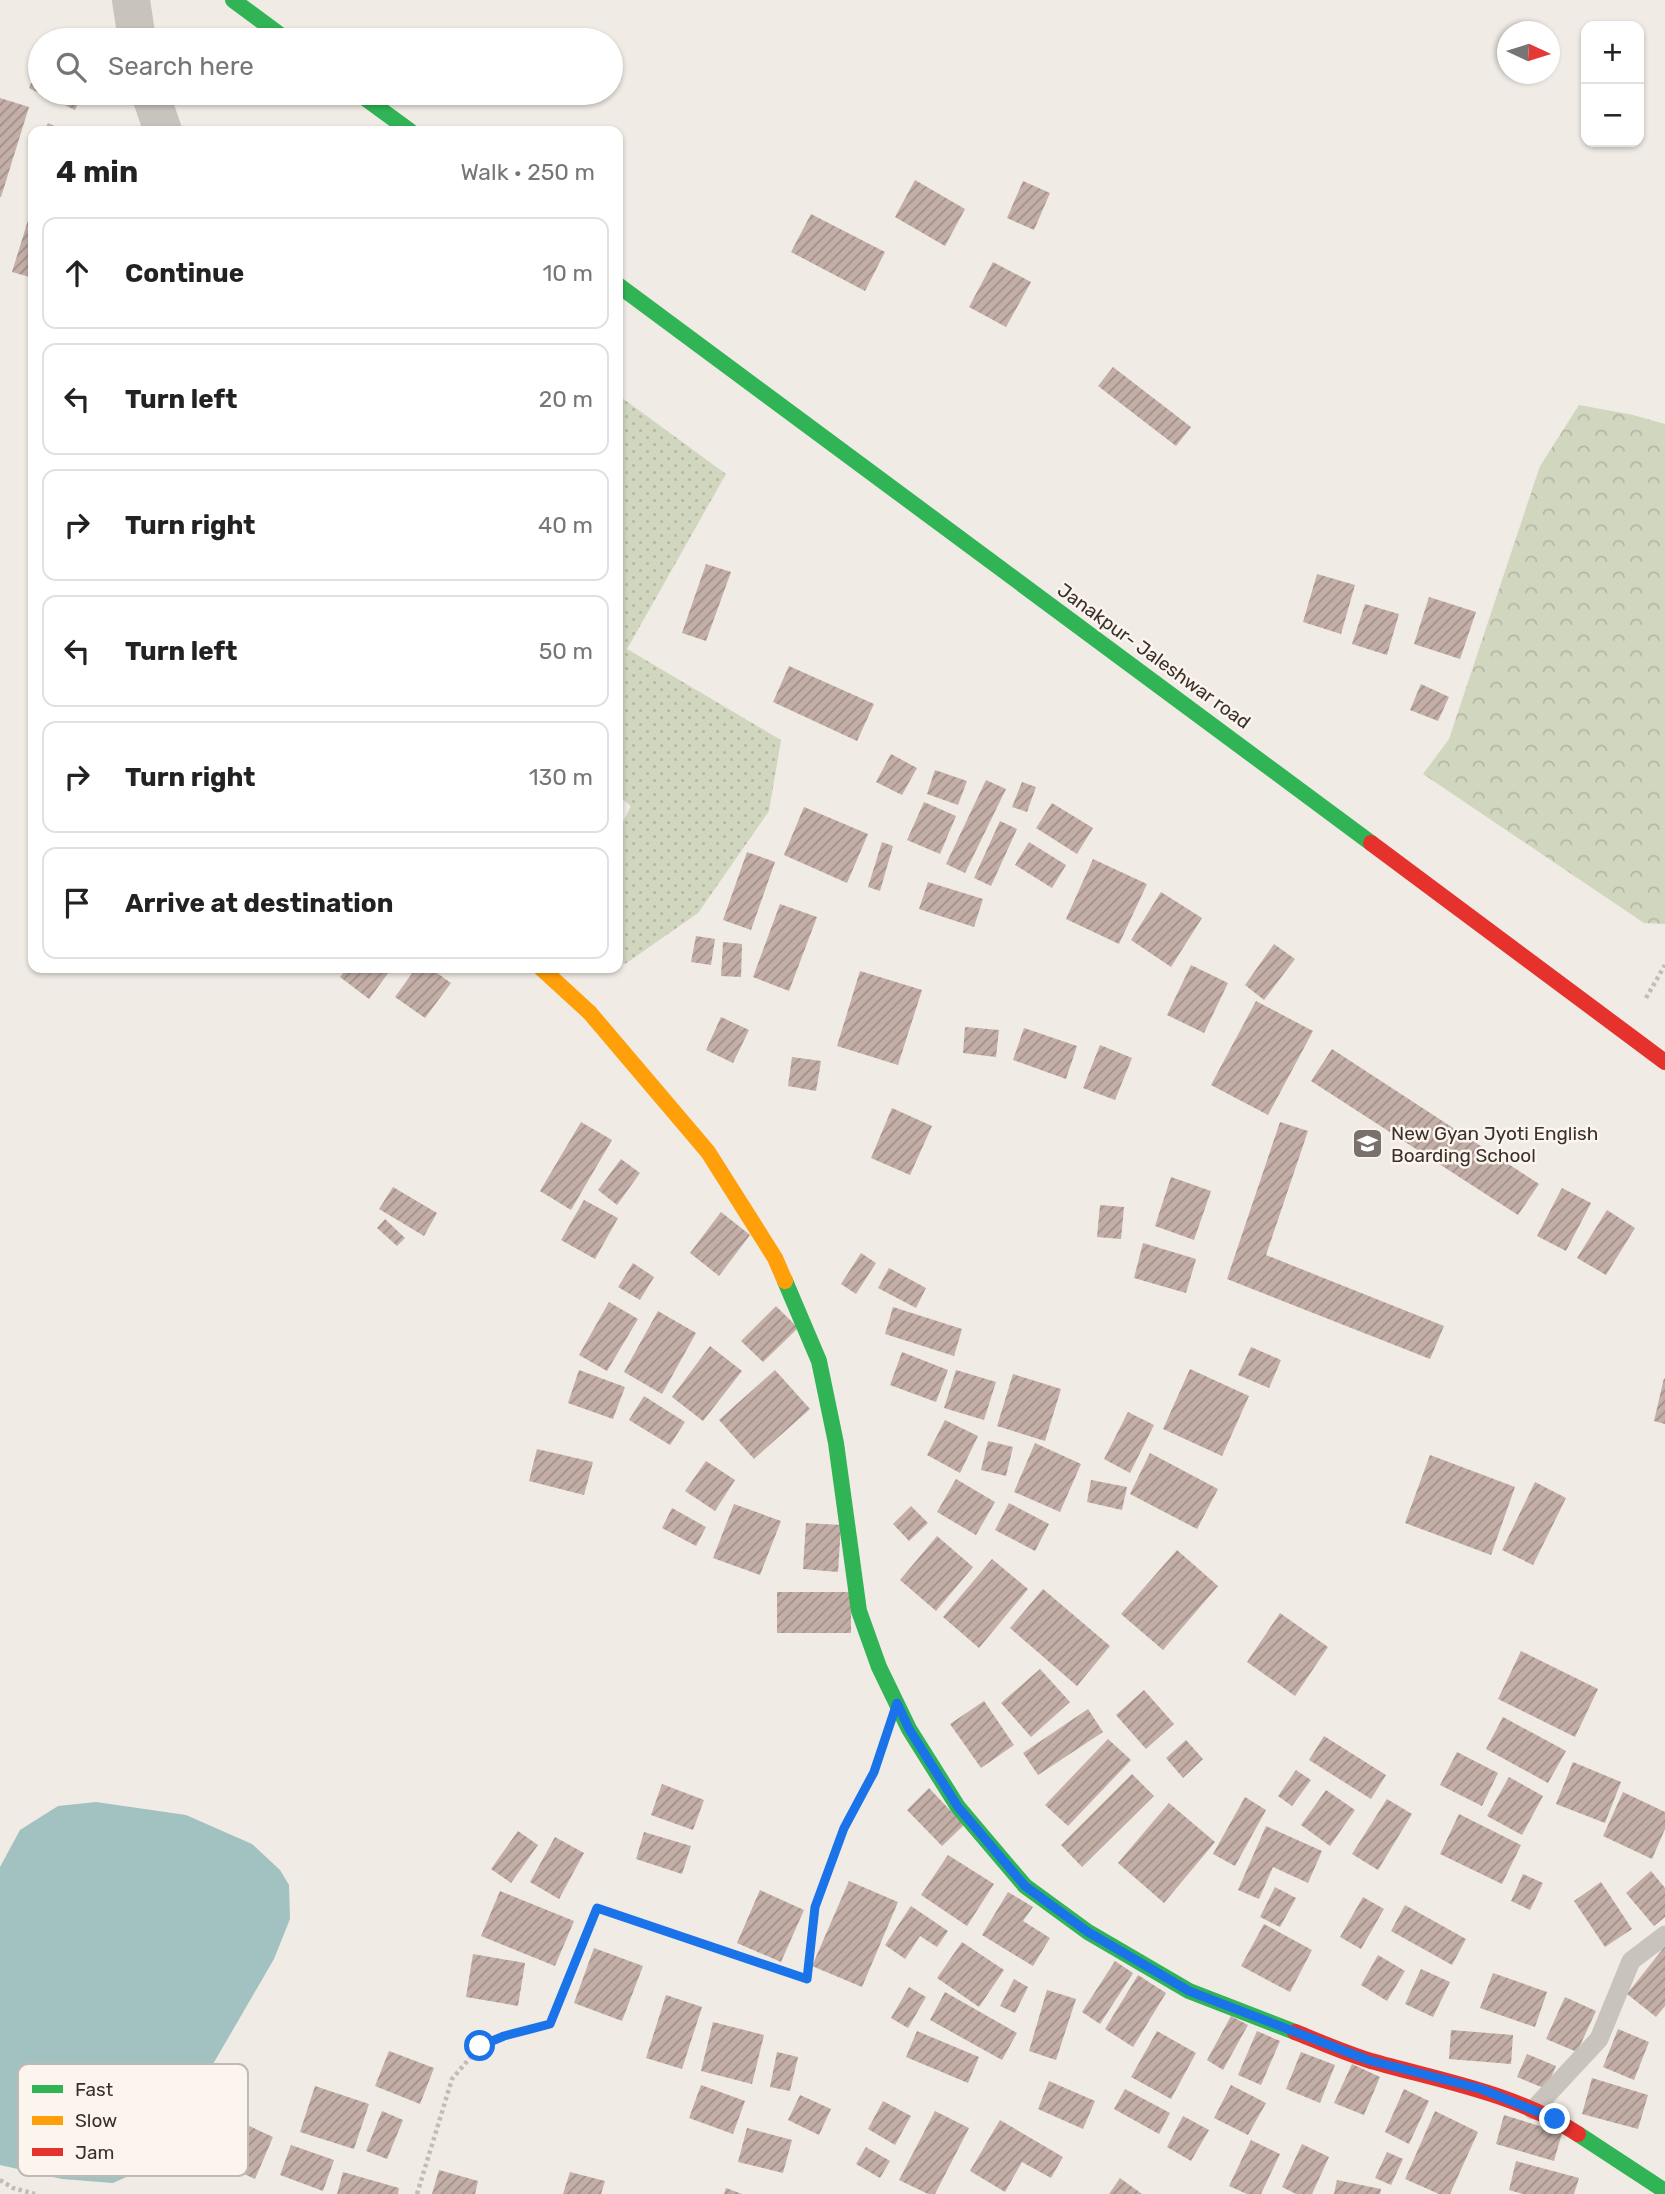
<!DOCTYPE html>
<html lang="en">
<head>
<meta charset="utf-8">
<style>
	body { margin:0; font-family:Rubik,sans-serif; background:#f2f2f2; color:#222 }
	.controls { position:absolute; right:21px; top:21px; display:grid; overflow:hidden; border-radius:14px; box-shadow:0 2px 5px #0004 }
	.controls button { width:63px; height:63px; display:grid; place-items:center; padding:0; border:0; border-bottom:2px solid #e0e0e0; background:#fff; color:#222; font:35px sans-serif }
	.compass { position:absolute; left:1497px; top:21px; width:63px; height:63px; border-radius:50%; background:#fff; box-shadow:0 2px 5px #0004; rotate:94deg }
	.stop { position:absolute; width:21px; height:21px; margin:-16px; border:5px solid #1a73e8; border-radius:50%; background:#fff }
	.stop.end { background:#1a73e8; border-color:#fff; box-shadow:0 2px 7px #0008 }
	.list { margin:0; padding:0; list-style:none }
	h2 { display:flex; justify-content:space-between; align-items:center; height:91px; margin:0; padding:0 28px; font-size:30px }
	h2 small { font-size:23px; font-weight:400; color:#767676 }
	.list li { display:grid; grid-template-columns:46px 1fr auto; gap:21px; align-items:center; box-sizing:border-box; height:112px; margin:0 14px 14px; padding:0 14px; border:2px solid #e0e0e0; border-radius:14px }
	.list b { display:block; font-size:26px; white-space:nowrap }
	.list em { font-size:23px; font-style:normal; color:#767676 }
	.icon { flex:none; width:38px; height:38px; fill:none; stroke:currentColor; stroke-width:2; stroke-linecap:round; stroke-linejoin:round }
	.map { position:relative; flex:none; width:1665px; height:2194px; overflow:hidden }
	.search { position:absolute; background:#fff; box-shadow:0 2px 5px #0004; left:28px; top:28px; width:595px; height:77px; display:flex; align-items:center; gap:18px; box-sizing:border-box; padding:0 24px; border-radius:38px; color:#767676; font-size:26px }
	.panel { position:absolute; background:#fff; box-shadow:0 2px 5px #0004; left:28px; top:126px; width:595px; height:847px; border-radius:14px }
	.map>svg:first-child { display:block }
</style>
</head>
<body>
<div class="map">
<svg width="1665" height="2194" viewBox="0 0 1665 2194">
	<defs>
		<pattern id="grass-dots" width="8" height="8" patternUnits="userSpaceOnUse" patternTransform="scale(1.75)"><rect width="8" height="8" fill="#d1d6bf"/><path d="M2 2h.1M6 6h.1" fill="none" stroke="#b4b8a4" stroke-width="1.8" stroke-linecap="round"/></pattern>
		<pattern id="forest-crowns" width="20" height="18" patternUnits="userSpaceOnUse" patternTransform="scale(1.75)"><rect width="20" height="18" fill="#d1d6bf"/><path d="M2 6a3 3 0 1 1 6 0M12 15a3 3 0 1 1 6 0" fill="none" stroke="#b4b8a4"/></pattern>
		<pattern id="building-hatch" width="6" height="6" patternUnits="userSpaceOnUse" patternTransform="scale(1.75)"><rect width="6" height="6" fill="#c3afa7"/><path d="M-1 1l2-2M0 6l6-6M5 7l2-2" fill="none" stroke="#a08f88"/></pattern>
	</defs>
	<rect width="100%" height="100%" fill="#f0ebe5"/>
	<path fill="url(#grass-dots)" d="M618 395 726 474 627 649 781 740 769 811 698 913 625 964 618 961V831L631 806 618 796Z"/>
	<path fill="url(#forest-crowns)" d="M1579 405 1633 415 1665 424V924L1644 923 1423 774 1449 739 1540 466Z"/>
	<path fill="#a1c2c1" d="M96 1802 186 1815 252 1844 280 1870 289 1885 290 1919 274 1959 155 2164 113 2183 62 2179 0 2165V1867L20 1830 58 1806Z"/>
	<path fill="url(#building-hatch)" d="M40 66V93H83L75 110 29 88Z
		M0 98 29 107 1 197H0Z
		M48 123 64 131H44Z
		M915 180 965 209 945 246 895 217Z
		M1023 181 1050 193 1034 230 1007 218Z
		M30 214 33 215V278L12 272Z
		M811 214 885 252 865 291 791 252Z
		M993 262 1031 282 1006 327 969 307Z
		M1113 367 1191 427 1176 446 1098 386Z
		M706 564 731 572 706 641 682 633Z
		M1317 574 1355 585 1341 634 1303 622Z
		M1429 597 1476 612 1460 659 1414 644Z
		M1365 604 1399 614 1387 655 1352 644Z
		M789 666 874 704 857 741 773 702Z
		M1421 684 1449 697 1438 721 1410 710Z
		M891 754 917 768 902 795 876 782Z
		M935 770 967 781 958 805 927 794Z
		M986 780 1006 789 965 873 946 864Z
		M1022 782 1036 787 1027 812 1012 807Z
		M924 802 956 816 940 854 907 840Z
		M1052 803 1093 828 1077 854 1036 828Z
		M804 807 868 834 847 883 784 855Z
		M1000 821 1017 829 991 886 974 878Z
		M882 842 893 846 880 891 868 887Z
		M1029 842 1066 865 1052 888 1015 865Z
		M747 852 775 862 751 930 723 920Z
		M1093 859 1147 884 1119 944 1066 919Z
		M928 882 983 899 974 927 919 909Z
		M1161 892 1202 918 1171 967 1131 940Z
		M780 904 817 917 789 991 753 977Z
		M696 936 715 939 711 965 691 962Z
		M723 942 742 944 741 977 721 976Z
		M1274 944 1295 959 1264 1000 1245 985Z
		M1191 965 1228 983 1204 1033 1167 1015Z
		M347 968H392L369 999 340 977Z
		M416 968H430L451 983 425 1018 395 997Z
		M860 971 922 990 898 1065 837 1046Z
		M1256 1001 1313 1031 1268 1115 1211 1085Z
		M721 1017 749 1030 733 1063 706 1050Z
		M965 1027 999 1030 996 1057 963 1053Z
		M1024 1028 1077 1046 1066 1079 1013 1060Z
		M1100 1045 1132 1058 1115 1100 1083 1088Z
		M1332 1049 1539 1184 1518 1215 1311 1081Z
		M792 1057 821 1061 816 1091 788 1086Z
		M892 1108 932 1126 910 1175 871 1158Z
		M581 1122 612 1140 571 1210 540 1191Z
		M1280 1122 1308 1131 1266 1255 1444 1326 1430 1359 1227 1279Z
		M621 1159 640 1173 617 1205 598 1190Z
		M1171 1177 1211 1191 1194 1240 1155 1226Z
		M393 1187 437 1213 424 1236 379 1209Z
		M1562 1188 1591 1203 1566 1251 1537 1236Z
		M584 1200 618 1218 595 1259 561 1240Z
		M1100 1205 1124 1207 1121 1239 1097 1237Z
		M1607 1210 1635 1228 1606 1275 1577 1258Z
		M721 1212 750 1235 719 1276 690 1253Z
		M385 1219 405 1238 397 1246 377 1228Z
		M1143 1243 1196 1259 1186 1293 1134 1278Z
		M861 1253 876 1263 856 1294 841 1284Z
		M633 1263 654 1277 640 1300 618 1287Z
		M889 1268 926 1288 916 1308 878 1288Z
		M609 1302 638 1319 607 1371 579 1355Z
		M776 1306 798 1328 763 1362 741 1341Z
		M893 1307 962 1329 954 1356 885 1334Z
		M658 1311 696 1333 662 1394 624 1372Z
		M710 1346 742 1371 703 1421 672 1397Z
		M1251 1347 1281 1360 1269 1388 1238 1375Z
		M902 1352 948 1370 936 1402 890 1385Z
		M1190 1369 1249 1396 1222 1456 1163 1429Z
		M579 1370 625 1387 613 1419 568 1403Z
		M775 1370 810 1409 754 1459 719 1420Z
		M956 1370 996 1382 984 1420 944 1408Z
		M1013 1374 1061 1389 1045 1441 997 1426Z
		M1664 1378 1665 1379V1424L1654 1421Z
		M644 1396 685 1422 670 1445 629 1420Z
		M1128 1412 1154 1425 1130 1473 1104 1459Z
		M945 1420 978 1436 960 1473 927 1455Z
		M988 1441 1013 1447 1006 1476 981 1470Z
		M1035 1443 1081 1464 1060 1512 1014 1492Z
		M537 1449 593 1462 584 1495 529 1481Z
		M1150 1453 1218 1489 1197 1529 1130 1494Z
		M1430 1455 1515 1487 1491 1555 1405 1523Z
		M706 1461 735 1480 715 1511 685 1491Z
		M956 1479 995 1502 976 1535 937 1512Z
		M1091 1480 1127 1487 1122 1510 1087 1502Z
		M1535 1482 1566 1498 1533 1565 1502 1550Z
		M1009 1503 1049 1524 1035 1551 995 1530Z
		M734 1504 781 1521 760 1575 713 1558Z
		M911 1506 928 1523 909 1541 893 1524Z
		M672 1508 706 1527 696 1546 662 1528Z
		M806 1523 841 1525 838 1572 803 1569Z
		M937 1536 973 1567 936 1611 900 1580Z
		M1177 1550 1218 1586 1163 1650 1121 1614Z
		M992 1559 1028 1589 979 1648 943 1617Z
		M1043 1589 1110 1646 1077 1686 1010 1628Z
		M777 1592H851V1633H777Z
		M1280 1613 1328 1647 1295 1696 1247 1662Z
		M1521 1651 1598 1689 1575 1737 1498 1699Z
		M1040 1669 1070 1702 1031 1737 1001 1703Z
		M1144 1690 1174 1724 1146 1749 1116 1715Z
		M984 1701 1014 1745 981 1768 950 1724Z
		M1088 1709 1103 1732 1038 1775 1023 1753Z
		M1503 1717 1566 1751 1548 1783 1486 1749Z
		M1324 1736 1386 1775 1371 1799 1309 1760Z
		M1108 1739 1131 1760 1068 1826 1045 1805Z
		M1186 1740 1203 1759 1183 1778 1166 1758Z
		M1457 1752 1498 1773 1482 1806 1440 1785Z
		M1573 1762 1621 1782 1605 1823 1556 1804Z
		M1296 1770 1311 1780 1292 1806 1278 1796Z
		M1132 1774 1154 1796 1082 1867 1061 1845Z
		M1509 1777 1543 1796 1522 1835 1487 1816Z
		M662 1784 704 1800 693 1830 651 1815Z
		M929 1788 964 1825 942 1846 907 1810Z
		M1326 1790 1355 1810 1330 1846 1301 1825Z
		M1623 1792 1665 1812V1829L1652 1859 1603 1836Z
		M1245 1797 1266 1810 1235 1866 1213 1854Z
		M1387 1799 1412 1814 1378 1870 1352 1854Z
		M1169 1803 1215 1842 1164 1903 1118 1863Z
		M1459 1814 1521 1845 1502 1884 1440 1854Z
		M1266 1826 1322 1851 1308 1883 1273 1867 1259 1899 1238 1890Z
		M518 1831 538 1845 511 1883 491 1869Z
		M644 1832 691 1846 682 1874 636 1859Z
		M555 1837 584 1853 559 1899 530 1882Z
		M948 1855 994 1884 967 1926 921 1895Z
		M1651 1871 1665 1888V1917L1654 1926 1626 1893Z
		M1523 1874 1543 1883 1530 1910 1511 1901Z
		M849 1881 898 1902 862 1987 812 1966Z
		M1601 1882 1632 1929 1605 1947 1574 1901Z
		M1275 1887 1296 1898 1280 1927 1260 1917Z
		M760 1890 804 1910 781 1962 737 1943Z
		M500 1891 574 1921 555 1966 481 1936Z
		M1008 1892 1033 1907 1023 1921 1050 1938 1033 1966 982 1935Z
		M1363 1897 1384 1909 1361 1949 1340 1937Z
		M1405 1905 1466 1939 1452 1965 1391 1931Z
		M911 1906 948 1931 937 1947 920 1936 905 1959 885 1945Z
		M1264 1924 1312 1950 1290 1992 1241 1966Z
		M962 1942 1004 1970 979 2007 937 1978Z
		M1665 1946V2006L1656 2017 1627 1994Z
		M594 1948 643 1966 622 2021 574 2003Z
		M473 1954 525 1963 518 2006 466 1997Z
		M1378 1955 1405 1971 1387 2001 1361 1985Z
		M1115 1961 1133 1973 1100 2024 1082 2012Z
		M1421 1969 1450 1982 1433 2017 1405 2004Z
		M1493 1973 1547 1992 1535 2027 1480 2008Z
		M1138 1975 1166 1993 1133 2047 1105 2029Z
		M1014 1979 1028 1987 1015 2013 1000 2006Z
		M909 1987 926 1997 908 2028 891 2018Z
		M1047 1990 1076 1999 1056 2060 1029 2051Z
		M945 1992 1017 2033 1002 2060 930 2020Z
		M666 1995 702 2007 682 2069 646 2058Z
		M1565 1997 1596 2011 1577 2052 1546 2039Z
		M1231 2016 1248 2025 1223 2070 1207 2060Z
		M713 2022 764 2035 752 2084 701 2071Z
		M1618 2029 1649 2042 1634 2080 1603 2067Z
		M1451 2030 1513 2035 1511 2064 1449 2059Z
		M917 2031 979 2057 968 2083 906 2057Z
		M1157 2031 1196 2053 1171 2099 1131 2077Z
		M1257 2031 1280 2041 1261 2085 1238 2075Z
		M389 2051 434 2068 420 2104 375 2086Z
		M777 2052 798 2057 790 2091 770 2087Z
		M1301 2052 1335 2065 1320 2103 1286 2089Z
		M1527 2054 1556 2066 1546 2089 1517 2077Z
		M1352 2064 1380 2077 1364 2115 1334 2103Z
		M1592 2078 1648 2095 1638 2129 1582 2114Z
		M1049 2081 1095 2101 1083 2129 1038 2109Z
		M701 2085 745 2101 733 2134 689 2118Z
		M1231 2085 1266 2103 1248 2135 1214 2118Z
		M315 2086 369 2104 354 2149 300 2132Z
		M1125 2089 1170 2113 1159 2134 1114 2109Z
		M1404 2089 1429 2101 1409 2144 1385 2132Z
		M800 2095 831 2109 819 2135 788 2120Z
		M883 2101 911 2116 895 2145 868 2129Z
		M382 2111 403 2120 387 2159 366 2151Z
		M935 2111 969 2128 935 2194H928L899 2180Z
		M1435 2111 1478 2132 1450 2194H1439L1405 2179Z
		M1504 2115 1562 2133 1554 2161 1496 2144Z
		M1183 2116 1209 2130 1191 2161 1167 2147Z
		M232 2118 273 2137 255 2179 213 2160Z
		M1000 2120 1063 2157 1051 2178 1022 2162 1005 2192 970 2171Z
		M747 2128 792 2140 783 2173 738 2162Z
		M1251 2140 1280 2154 1261 2194H1247L1229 2186Z
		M1302 2144 1329 2157 1312 2194H1296L1282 2187Z
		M291 2145 334 2160 323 2191 280 2175Z
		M866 2147 890 2161 880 2178 856 2164Z
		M1387 2152 1403 2159 1391 2185 1375 2178Z
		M1516 2161 1579 2178 1574 2194H1523L1509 2190Z
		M439 2170 478 2181 475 2194H432Z
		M343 2172 399 2188 398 2194H337Z
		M570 2172 605 2181 601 2194H563Z
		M1120 2178 1142 2194H1109Z
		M1337 2180 1381 2189 1380 2194H1334Z
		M726 2188 742 2194H724Z"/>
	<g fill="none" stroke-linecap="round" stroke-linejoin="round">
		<path stroke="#c2bbb6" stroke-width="4.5" stroke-dasharray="3.5 3.5" stroke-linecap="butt" d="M1646 998 1665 965
			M0 2180 13 2188 35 2194
			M417 2194 452 2079 480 2046 504 2036 550 2024 597 1908 807 1979 815 1907 844 1828 874 1772 878 1759"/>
		<path stroke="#c9c3be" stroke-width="19" d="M1533 2110 1599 2039 1631 1961 1665 1935"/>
		<path stroke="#c9c3be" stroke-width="38" d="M131 0 137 40
			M150 93 163 131"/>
		<path stroke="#30b455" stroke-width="16" d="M233 0 287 40
			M358 93 410 131
			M618 285 1371 843
			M785 1281 819 1361 836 1443 859 1611 879 1667 909 1729 958 1807 1025 1886 1088 1932 1189 1991 1295 2032
			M1578 2134 1665 2191"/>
		<path stroke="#ff9f0a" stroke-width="16" d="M541 968 590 1013 708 1152 775 1258 785 1281"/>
		<path stroke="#e5322d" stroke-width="16" d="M1371 843 1665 1062
			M1295 2032C1320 2042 1345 2053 1371 2061 1442 2081 1515 2093 1578 2134"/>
	</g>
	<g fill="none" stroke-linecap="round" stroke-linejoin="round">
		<path stroke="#1a73e8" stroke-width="9" d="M480 2046 504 2036 550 2024 597 1908 807 1979 815 1907 844 1828 874 1772 897 1703 909 1729 958 1807 1025 1886 1088 1932 1189 1991 1368 2060 1481 2089 1555 2119"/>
	</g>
	<defs>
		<symbol id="school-square" viewBox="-11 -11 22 22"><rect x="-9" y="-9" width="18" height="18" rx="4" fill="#7a716c" stroke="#fbf5ee"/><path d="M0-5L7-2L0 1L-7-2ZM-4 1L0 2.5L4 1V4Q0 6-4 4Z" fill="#fff"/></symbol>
	</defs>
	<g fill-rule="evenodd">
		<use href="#school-square" x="1350" y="1126" width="35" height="35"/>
	</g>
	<g text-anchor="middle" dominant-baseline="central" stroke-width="5" stroke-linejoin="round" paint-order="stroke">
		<g font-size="19" fill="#3b302b" stroke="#fbf5ee">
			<text transform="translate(1154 656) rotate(36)">Janakpur- Jaleshwar road</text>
		</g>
		<g font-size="19" fill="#3b302b" stroke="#fbf5ee" text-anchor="start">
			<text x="1391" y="1133">New Gyan Jyoti English<tspan x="1391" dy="22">Boarding School</tspan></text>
		</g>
	</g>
	<rect x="18" y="2064" width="230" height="112" rx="10" fill="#fbf5ee" stroke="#c1bab4" stroke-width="2"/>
	<rect x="32" y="2085" width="31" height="8" fill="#30b455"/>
	<rect x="32" y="2116" width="31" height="9" fill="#ff9f0a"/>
	<rect x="32" y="2148" width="31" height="8" fill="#e5322d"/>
	<g font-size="19" fill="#3b302b">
		<text x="75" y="2096">Fast</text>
		<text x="75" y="2127">Slow</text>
		<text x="75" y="2159">Jam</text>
	</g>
</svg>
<div class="controls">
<button>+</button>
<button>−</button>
</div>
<svg class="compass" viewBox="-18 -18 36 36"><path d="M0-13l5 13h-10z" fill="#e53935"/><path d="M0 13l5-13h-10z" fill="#767676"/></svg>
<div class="stop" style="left:480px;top:2046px"></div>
<div class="stop end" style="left:1555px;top:2119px"></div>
<div class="search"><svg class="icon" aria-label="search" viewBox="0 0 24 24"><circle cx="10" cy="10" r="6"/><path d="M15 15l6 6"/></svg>Search here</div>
<section class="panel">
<h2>4 min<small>Walk · 250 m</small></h2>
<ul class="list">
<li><svg class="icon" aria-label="ahead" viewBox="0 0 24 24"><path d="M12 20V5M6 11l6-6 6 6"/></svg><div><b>Continue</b></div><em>10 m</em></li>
<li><svg class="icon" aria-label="left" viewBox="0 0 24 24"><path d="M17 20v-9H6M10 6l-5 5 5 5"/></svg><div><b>Turn left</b></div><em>20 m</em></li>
<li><svg class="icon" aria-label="right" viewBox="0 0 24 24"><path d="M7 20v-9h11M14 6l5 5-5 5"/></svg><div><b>Turn right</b></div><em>40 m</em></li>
<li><svg class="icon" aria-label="left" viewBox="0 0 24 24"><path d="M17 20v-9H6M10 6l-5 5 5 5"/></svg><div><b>Turn left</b></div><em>50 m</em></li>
<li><svg class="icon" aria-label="right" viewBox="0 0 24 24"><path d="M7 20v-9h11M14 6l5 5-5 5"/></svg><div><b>Turn right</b></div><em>130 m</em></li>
<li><svg class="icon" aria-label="arrive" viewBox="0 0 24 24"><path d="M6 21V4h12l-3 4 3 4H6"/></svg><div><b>Arrive at destination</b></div></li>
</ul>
</section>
</div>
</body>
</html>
